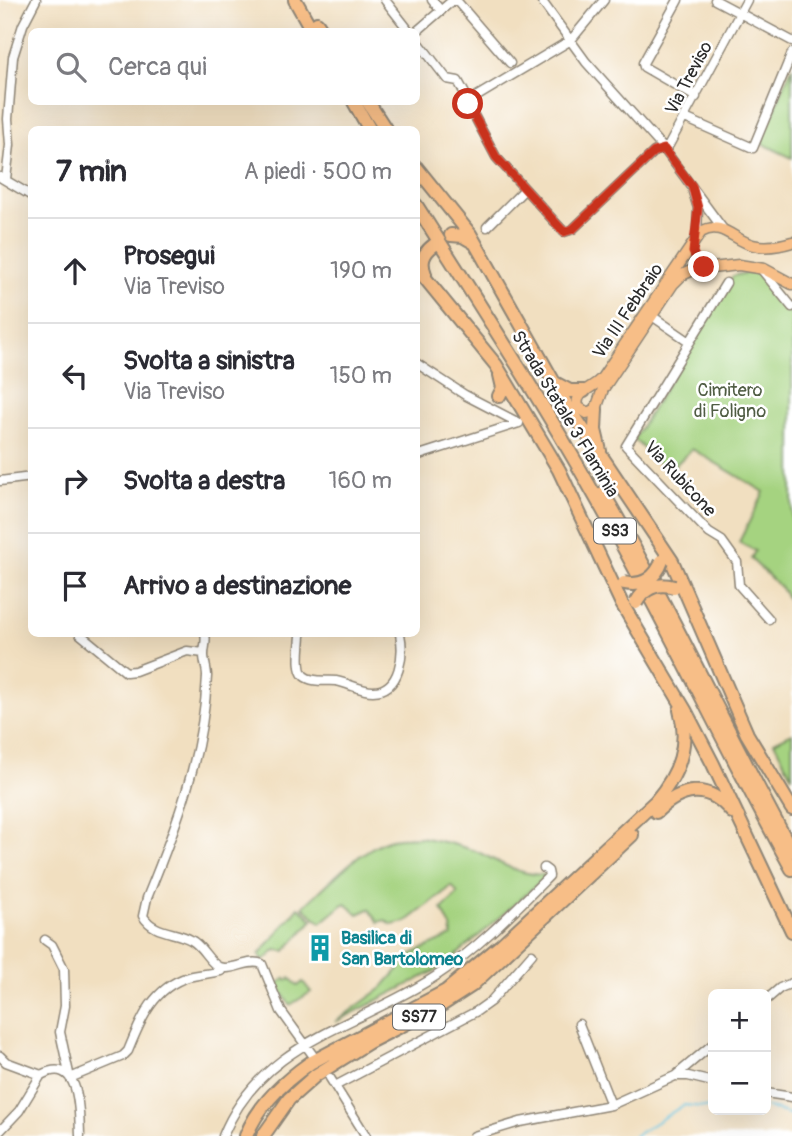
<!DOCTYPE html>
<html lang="it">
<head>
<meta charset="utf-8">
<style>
	body { margin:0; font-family:Pangolin,sans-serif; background:#f7f7f7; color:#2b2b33 }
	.controls { position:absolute; right:21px; bottom:21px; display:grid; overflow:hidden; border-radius:10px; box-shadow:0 7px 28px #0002 }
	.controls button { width:63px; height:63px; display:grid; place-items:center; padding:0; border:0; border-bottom:2px solid #e1e1e2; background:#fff; color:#2b2b33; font:35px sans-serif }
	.stop { position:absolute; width:21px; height:21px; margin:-16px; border:5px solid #c8321e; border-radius:50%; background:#fff }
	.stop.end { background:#c8321e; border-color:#fff; box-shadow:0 2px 7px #0008 }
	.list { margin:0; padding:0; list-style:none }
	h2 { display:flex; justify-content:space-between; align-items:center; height:91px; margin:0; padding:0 28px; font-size:30px }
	h2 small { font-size:23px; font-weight:400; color:#7c7c81 }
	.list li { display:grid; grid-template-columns:46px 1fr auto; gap:21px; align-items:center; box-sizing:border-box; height:105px; padding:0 28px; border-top:2px solid #e1e1e2 }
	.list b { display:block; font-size:26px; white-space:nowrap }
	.list p { margin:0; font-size:23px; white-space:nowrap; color:#7c7c81 }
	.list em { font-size:23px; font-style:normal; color:#7c7c81 }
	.icon { flex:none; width:38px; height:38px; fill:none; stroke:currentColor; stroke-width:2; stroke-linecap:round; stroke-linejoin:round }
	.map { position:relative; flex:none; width:792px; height:1136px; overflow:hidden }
	.search { position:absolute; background:#fff; box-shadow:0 7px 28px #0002; left:28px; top:28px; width:392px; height:77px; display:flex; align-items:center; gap:18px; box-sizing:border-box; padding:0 24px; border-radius:10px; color:#7c7c81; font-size:26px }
	.panel { position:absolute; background:#fff; box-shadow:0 7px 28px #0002; left:28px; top:126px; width:392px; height:511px; border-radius:10px }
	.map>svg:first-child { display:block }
</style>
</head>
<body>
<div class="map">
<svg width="792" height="1136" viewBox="0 0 792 1136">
	<rect width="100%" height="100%" fill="#fff"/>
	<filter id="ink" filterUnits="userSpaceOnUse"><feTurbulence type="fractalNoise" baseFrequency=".0143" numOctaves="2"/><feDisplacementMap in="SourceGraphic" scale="14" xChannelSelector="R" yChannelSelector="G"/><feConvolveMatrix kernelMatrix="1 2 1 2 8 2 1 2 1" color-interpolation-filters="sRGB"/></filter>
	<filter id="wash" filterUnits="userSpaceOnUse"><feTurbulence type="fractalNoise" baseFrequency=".00686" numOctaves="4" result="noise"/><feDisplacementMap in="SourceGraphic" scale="28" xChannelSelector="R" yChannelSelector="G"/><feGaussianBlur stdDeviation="1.57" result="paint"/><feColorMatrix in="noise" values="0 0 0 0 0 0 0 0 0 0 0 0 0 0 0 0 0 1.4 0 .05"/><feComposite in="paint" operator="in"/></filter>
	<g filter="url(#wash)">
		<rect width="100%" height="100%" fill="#f1dfc0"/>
		<path fill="#a5d380" stroke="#687f56" stroke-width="2" d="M792 66V158L761 143Z
			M758 270 792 315V606L781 588 751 559 755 551 739 542 764 492 692 449 668 472 634 439 733 276Z
			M792 733V777L774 742Z
			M420 837C440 841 461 845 480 853 505 865 518 875 548 875L443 967 335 1022 382 988 412 954 452 936 451 927 442 909 458 894 452 886 406 922 392 925 385 920 379 922 369 909 358 914 345 903 321 923 303 907C325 887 364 845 392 839 401 837 411 838 420 837Z
			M299 907 313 920 285 951 276 950 264 961 259 955Z
			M285 978 287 980 290 978 298 986 303 982 311 992 290 1005 277 985Z"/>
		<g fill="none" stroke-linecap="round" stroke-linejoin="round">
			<path stroke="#64c6e3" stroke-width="2" d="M766 1107 792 1115
				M727 1110H744
				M634 1136 684 1105 713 1108"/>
		</g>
	</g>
	<g filter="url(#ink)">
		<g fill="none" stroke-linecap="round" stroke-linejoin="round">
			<defs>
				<path id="minor" d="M385 0 410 32
					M432 0 441 11
					M456 0 510 63
					M541 0 586 62 664 149 723 229
					M604 0 571 40 469 101 468 104 496 157 564 232 573 229 654 152 669 145 747 0
					M678 0 643 63 644 67 696 97
					M715 0 792 41
					M416 32 453 0
					M416 39 447 79 458 81 469 101
					M685 118 753 148 792 53
					M0 177 32 196
					M6 179 10 145 8 119 13 57 23 25 36 0
					M693 192 698 208 697 236
					M487 227 525 189
					M761 269 792 307
					M726 283 626 446 709 533 722 541 737 562 739 585 769 619
					M652 316 690 342
					M416 363 465 395 519 423
					M416 456 519 423
					M0 481 32 477
					M80 634 126 672 135 671 187 651 204 653
					M205 634C207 641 204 647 204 655 204 662 207 669 207 676 204 754 176 827 147 898L143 916C154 934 175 931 191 940 203 946 208 962 219 967 232 972 249 958 262 964L281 1011 312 1054
					M301 634C301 644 296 669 304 676 312 683 327 680 336 681 348 683 361 691 373 691 401 691 404 653 400 634
					M45 940 52 945 64 969 65 1006 60 1032 70 1078 123 1056 128 1051C141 1019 153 988 188 977 199 974 210 974 221 971L222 968
					M766 1000 780 988 792 983
					M579 1024 611 1105
					M0 1056 6 1062 41 1075
					M675 1076 713 1044
					M330 1078 366 1136
					M335 1086 477 1011 491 1001 532 954
					M766 1093 792 1097
					M0 1131 19 1111 41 1075C82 1054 79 1114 80 1136
					M223 1136C262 1040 358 1027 436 976 477 949 514 911 549 876L548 871 544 868
					M474 1136 520 1122 611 1105 675 1076H688L713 1082"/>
				<path id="major" d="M792 242C779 246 766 248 753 245 733 240 722 220 701 232L602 378C593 389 574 391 578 407L587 413 596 409 603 389 673 284 682 275 693 270 739 265 764 269 792 284"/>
				<path id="highway" d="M295 0 313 32
					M317 23 323 32
					M354 102 370 130
					M368 102 386 130
					M416 167 470 234 565 402 672 561 747 734 792 809
					M416 205C477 301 539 396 594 494 664 617 724 746 792 869
					M451 235 463 236 475 243
					M416 267 496 365 559 470 622 604 685 710 713 764 792 931
					M425 274C420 262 423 253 434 245
					M555 383 570 391H584
					M499 396 503 388 500 375
					M596 409 595 430 600 451
					M603 493C671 609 727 733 792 851
					M656 812C681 788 708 782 732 812
					M246 1136C258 1105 283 1082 310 1063L446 991 500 946 656 801C679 774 690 745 680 710
					M263 1136 289 1099 316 1075 369 1042 440 1006 471 986 632 835"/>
			</defs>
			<use href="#minor" stroke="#8e8576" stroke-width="11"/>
			<use href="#major" stroke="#8e8576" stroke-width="13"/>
			<use href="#highway" stroke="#8e8576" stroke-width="16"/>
			<use href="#minor" stroke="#fff" stroke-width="8"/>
			<use href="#major" stroke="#f7be87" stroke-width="10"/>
			<use href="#highway" stroke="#f7be87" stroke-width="12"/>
			<defs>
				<path id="highway-bridge" d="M624 583C642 587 656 578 662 561
					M636 603C644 588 657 582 674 587"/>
			</defs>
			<use href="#highway-bridge" stroke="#8e8576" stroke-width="16" stroke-linecap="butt"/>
			<use href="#highway-bridge" stroke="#f7be87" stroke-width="12"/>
		</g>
	</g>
	<g fill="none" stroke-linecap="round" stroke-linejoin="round" filter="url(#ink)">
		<path stroke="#c8321e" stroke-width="9" d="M468 104 496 157 564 232 573 229 654 152 664 149 692 186 698 208 693 252 697 261 704 267"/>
	</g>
	<defs>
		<symbol id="building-bare" viewBox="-9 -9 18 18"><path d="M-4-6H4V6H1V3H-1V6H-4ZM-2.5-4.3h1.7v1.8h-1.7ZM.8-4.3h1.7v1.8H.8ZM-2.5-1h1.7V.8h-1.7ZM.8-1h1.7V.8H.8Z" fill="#0f9aa8" stroke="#fff" stroke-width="2.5" paint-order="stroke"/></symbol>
	</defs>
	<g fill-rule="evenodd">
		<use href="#building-bare" x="301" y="929" width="38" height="38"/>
	</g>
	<g text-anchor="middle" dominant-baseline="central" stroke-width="5" stroke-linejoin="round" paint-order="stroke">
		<g fill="#fff" stroke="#6b6b6b" stroke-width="2">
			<rect x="594" y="518.5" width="42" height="25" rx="5"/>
			<rect x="393" y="1004.5" width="52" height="25" rx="5"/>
		</g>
		<g font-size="16" font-weight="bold" fill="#2b2b2b">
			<text x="615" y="531">SS3</text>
			<text x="419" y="1017">SS77</text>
		</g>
		<g font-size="18" fill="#2b2b2b" stroke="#fff">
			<text transform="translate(689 78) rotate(-62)">Via Treviso</text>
			<text transform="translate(628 311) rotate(-56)">Via III Febbraio</text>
			<text transform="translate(565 414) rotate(59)">Strada Statale 3 Flaminia</text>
			<text transform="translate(680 479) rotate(47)">Via Rubicone</text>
		</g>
		<g font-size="18" fill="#505d44" stroke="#fff">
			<text x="730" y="390">Cimitero<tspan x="730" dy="21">di Foligno</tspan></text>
		</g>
		<g font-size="18" font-weight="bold" fill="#0d838f" stroke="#fff" text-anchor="start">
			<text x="341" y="938">Basilica di<tspan x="341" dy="21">San Bartolomeo</tspan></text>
		</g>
	</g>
</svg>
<div class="controls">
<button>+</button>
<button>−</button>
</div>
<div class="stop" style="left:468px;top:104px"></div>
<div class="stop end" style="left:704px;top:267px"></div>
<div class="search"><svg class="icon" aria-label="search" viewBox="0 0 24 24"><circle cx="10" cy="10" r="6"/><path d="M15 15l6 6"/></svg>Cerca qui</div>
<section class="panel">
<h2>7 min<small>A piedi · 500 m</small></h2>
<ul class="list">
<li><svg class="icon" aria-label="ahead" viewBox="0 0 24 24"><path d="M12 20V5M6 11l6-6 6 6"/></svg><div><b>Prosegui</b><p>Via Treviso</p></div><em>190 m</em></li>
<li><svg class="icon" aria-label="left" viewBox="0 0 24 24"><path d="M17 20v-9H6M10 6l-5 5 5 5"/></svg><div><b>Svolta a sinistra</b><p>Via Treviso</p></div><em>150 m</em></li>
<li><svg class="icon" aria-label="right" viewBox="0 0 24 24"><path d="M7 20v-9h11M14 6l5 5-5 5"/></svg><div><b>Svolta a destra</b></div><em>160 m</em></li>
<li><svg class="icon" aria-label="arrive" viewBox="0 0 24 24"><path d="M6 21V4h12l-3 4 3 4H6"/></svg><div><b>Arrivo a destinazione</b></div></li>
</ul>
</section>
</div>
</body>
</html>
